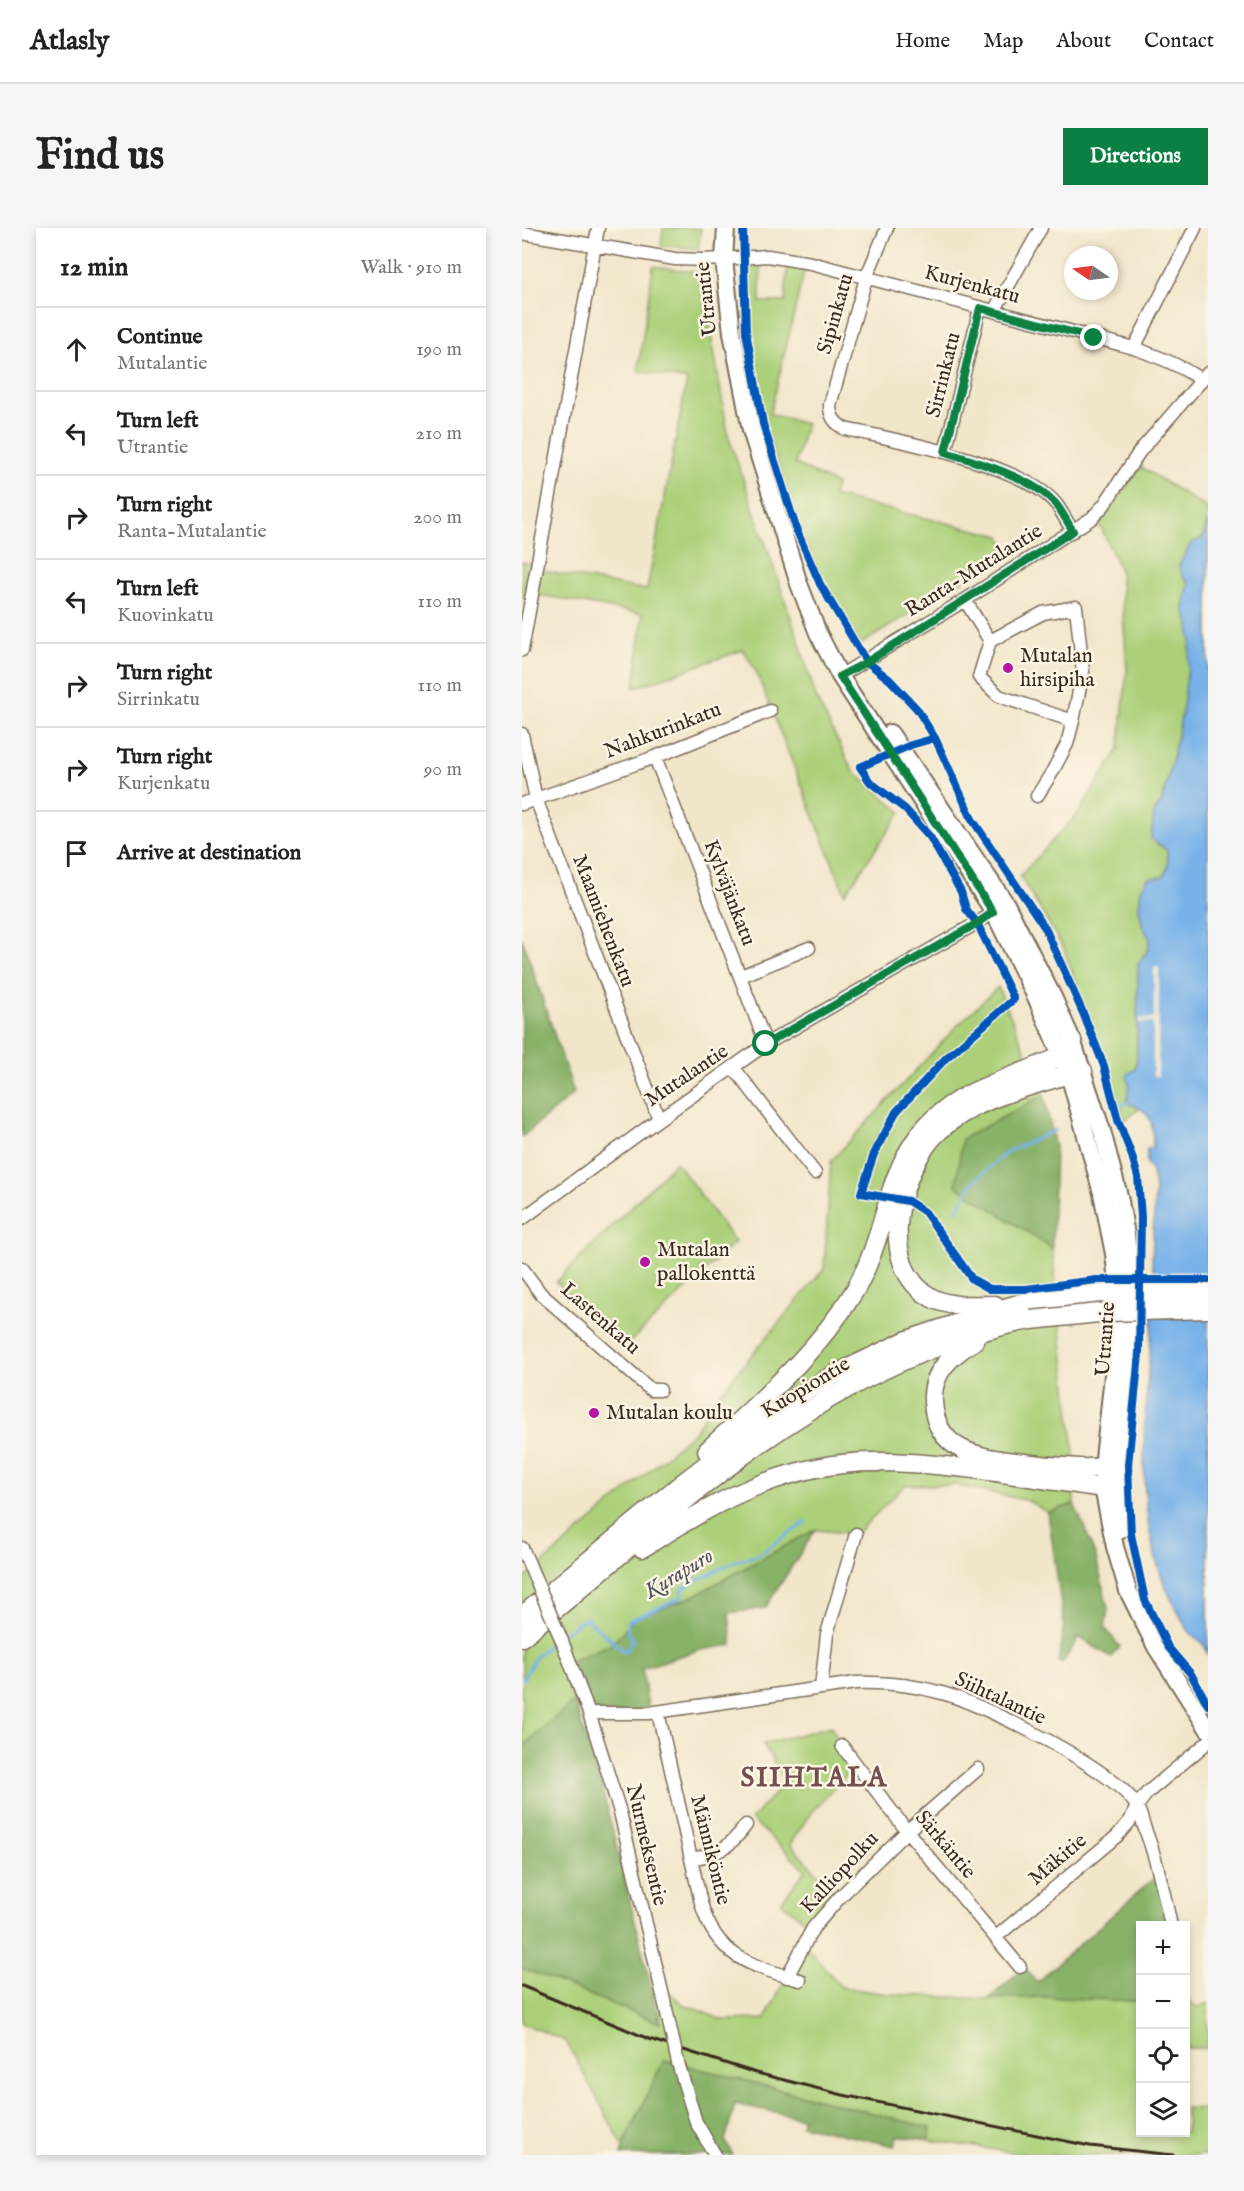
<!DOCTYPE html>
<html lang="en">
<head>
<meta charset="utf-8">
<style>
	body { margin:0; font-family:"IM FELL English",serif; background:#f6f6f6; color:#222 }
	.controls { position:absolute; right:18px; bottom:18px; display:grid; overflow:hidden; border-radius:0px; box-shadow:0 3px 9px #0003 }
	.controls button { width:54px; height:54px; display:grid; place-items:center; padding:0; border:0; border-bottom:2px solid #e0e0e0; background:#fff; color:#222; font:30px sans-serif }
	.compass { position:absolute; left:542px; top:18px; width:54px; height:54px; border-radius:50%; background:#fff; box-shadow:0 3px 9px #0003; rotate:283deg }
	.stop { position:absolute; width:18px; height:18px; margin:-14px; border:4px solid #0b8043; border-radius:50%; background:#fff }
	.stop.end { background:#0b8043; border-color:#fff; box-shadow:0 2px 6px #0008 }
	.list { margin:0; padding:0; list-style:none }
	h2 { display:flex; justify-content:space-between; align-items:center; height:78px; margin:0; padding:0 24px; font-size:26px }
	h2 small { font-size:20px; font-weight:400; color:#767676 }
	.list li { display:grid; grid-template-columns:39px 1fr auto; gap:18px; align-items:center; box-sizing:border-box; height:84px; padding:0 24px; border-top:2px solid #e0e0e0 }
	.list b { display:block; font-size:22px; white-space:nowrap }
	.list p { margin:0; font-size:20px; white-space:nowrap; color:#767676 }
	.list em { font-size:20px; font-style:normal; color:#767676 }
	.icon { flex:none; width:33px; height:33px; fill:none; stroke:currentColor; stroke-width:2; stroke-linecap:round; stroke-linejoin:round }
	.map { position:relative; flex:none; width:686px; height:1927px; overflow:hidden; border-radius:0px }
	header { display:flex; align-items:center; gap:36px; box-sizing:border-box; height:84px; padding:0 30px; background:#fff; border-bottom:2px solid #e0e0e0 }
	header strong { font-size:28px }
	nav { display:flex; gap:33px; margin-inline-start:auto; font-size:21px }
	.intro { display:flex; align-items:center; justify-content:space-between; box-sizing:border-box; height:144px; padding:0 36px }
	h1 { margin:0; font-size:42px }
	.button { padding:15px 27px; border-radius:0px; background:#0b8043; color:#fff; font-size:21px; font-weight:700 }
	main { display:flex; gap:36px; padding:0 36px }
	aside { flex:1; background:#fff; border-radius:0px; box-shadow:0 3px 9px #0003 }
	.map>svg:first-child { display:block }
</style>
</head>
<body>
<header>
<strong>Atlasly</strong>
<nav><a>Home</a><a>Map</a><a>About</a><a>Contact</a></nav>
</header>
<div class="intro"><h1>Find us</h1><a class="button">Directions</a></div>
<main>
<aside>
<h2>12 min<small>Walk · 910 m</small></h2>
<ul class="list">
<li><svg class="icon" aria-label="ahead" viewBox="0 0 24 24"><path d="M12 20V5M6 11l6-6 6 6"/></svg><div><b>Continue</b><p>Mutalantie</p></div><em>190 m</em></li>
<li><svg class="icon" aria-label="left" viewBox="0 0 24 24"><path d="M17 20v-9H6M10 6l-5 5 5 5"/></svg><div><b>Turn left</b><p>Utrantie</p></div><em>210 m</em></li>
<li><svg class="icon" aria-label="right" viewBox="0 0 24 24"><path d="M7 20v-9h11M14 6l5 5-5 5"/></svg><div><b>Turn right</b><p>Ranta-Mutalantie</p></div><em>200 m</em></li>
<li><svg class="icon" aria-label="left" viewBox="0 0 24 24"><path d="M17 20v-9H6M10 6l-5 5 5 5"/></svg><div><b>Turn left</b><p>Kuovinkatu</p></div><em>110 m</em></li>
<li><svg class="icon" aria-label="right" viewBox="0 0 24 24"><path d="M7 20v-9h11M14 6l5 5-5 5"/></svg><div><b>Turn right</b><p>Sirrinkatu</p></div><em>110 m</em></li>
<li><svg class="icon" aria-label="right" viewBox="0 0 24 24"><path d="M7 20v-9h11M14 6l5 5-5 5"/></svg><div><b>Turn right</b><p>Kurjenkatu</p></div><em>90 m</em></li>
<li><svg class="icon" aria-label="arrive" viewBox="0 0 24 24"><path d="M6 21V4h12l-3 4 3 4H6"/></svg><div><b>Arrive at destination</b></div></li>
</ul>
</aside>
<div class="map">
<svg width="686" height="1927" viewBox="0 0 686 1927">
	<rect width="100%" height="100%" fill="#fcf5e5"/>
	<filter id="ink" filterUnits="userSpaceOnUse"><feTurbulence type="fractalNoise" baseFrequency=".0167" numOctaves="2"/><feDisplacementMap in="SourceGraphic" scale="12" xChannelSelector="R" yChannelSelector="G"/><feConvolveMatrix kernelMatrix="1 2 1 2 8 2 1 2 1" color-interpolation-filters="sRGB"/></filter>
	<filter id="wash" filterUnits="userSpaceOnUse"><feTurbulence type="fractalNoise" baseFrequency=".008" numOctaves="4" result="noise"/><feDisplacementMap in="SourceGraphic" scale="24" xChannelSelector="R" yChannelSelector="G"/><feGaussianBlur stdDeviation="1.35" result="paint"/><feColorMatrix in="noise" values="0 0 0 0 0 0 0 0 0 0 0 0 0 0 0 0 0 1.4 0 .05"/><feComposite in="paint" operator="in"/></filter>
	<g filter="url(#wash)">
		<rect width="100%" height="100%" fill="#f2e6ca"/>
		<path fill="#acd079" stroke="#747d4c" stroke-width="1.5" d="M141 0H179L176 21 139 18Z
			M239 29 238 74H263L266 32 284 35 248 186 284 196 273 236 314 256 311 268 479 308 485 324 338 417 301 355 277 301 242 195 225 103 224 30Z
			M131 38 179 45 206 207 278 416 294 470 331 543 379 584 323 666 233 441 221 422 112 460 121 386 18 367 16 372 0 369V334L22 338V343L125 362 165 152 116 143Z
			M619 239 686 281C686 307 672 326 660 348L667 355 662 380 667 395 669 414 661 480 649 539 640 573 632 585 635 616 645 622 646 638 641 649 626 650 619 662 617 681 621 699 628 710 626 722 616 736 615 831 613 842 609 844 605 875 619 879 603 893 542 721 498 648 557 584 597 521 605 441 598 342 577 295Z
			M476 759 522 867 441 911 435 957 530 1020 552 1224V1276L526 1285 507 1273 432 1257H383L334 1306 294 1302 170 1369 112 1390 92 1415 48 1433 34 1425 52 1473 0 1519V1353L172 1204 198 1165 302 1041 309 933 436 797Z
			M154 934 213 1014 105 1117 34 1054Z
			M309 1498 320 1518 334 1538 290 1583 268 1616 318 1669 291 1700 259 1674 284 1642 229 1591 264 1553 241 1516Z
			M282 1715 319 1759 366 1766 467 1771 522 1769 616 1773 618 1770V1904H664V1880L686 1881V1927H509L407 1912 409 1900 142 1832 101 1918 44 1813 0 1795V1740L138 1795V1755L159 1775 200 1792 243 1791Z
			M664 1772 675 1779 686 1775V1820H664Z"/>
		<path fill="#89b269" stroke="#626e44" stroke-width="1.5" d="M0 710 52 865 0 909Z
			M522 867 533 919 530 1020 434 958 440 911Z
			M552 1276 564 1303 574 1330 586 1380 583 1400 598 1419 589 1429 557 1409 541 1434H536L542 1397 526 1285Z
			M294 1301 243 1380 207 1385 210 1417 177 1422 120 1440 127 1485H67L48 1433 92 1415 112 1390 170 1369Z
			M52 1473 80 1560 138 1795 0 1740V1519Z
			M638 1645 649 1697 618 1698V1770L616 1773 522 1769 467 1771 502 1739 515 1754Z
			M142 1832 409 1900 407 1912 375 1908 373 1918 279 1897 281 1890 213 1876 203 1913 211 1927H99L101 1918Z"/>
		<path fill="#78b2e9" stroke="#5a6e84" stroke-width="1.5" d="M686 294V1427L681 1415C665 1406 663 1395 654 1380 600 1285 630 1150 633 1046L630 1036 633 961 630 944 625 936V921L631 919C631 894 631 883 605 875L607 856 605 850 606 845 613 842 615 831 616 736 626 722 628 710 621 699 617 681 619 662 626 650 641 649 646 638 645 622 629 611 632 585 640 573 649 539 661 480 669 414 667 395 662 380 667 355 660 348 657 337 669 315 681 310Z"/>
		<path fill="#f2e6ca" d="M632 739H637L636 848H631V795L617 794V791H632Z
			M630 1047H686V1068L630 1069Z"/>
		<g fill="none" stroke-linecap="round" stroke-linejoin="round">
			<path stroke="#78b2e9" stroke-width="3" d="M597 878 605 875
				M435 982 450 955 485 924 533 902
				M41 1405 64 1390 103 1424 111 1412 105 1404 106 1393 159 1370 161 1360 211 1334 236 1327 284 1294
				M0 1452 15 1427 36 1409"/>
		</g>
	</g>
	<g filter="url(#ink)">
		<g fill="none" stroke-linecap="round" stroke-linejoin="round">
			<defs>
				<path id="minor" d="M365 0 344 50 308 177C308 189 313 195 323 201 374 212 502 236 534 276 540 284 545 294 551 303
					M0 5 153 31 183 32 246 28 289 35 612 120C637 129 658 137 679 152
					M472 83 519 0
					M612 120 673 0
					M423 224 458 80
					M443 372 468 413
					M0 422 76 0
					M318 448 443 372 570 290 582 277 618 223 686 145
					M0 506 14 571 137 891
					M133 529 244 816
					M515 568 529 546 545 516 551 493 561 444 554 379 521 385 468 413 457 449 477 468 551 493
					M0 576 133 529 248 483
					M219 748 287 720
					M212 840 293 945
					M0 991 137 891 244 816 455 695 479 680
					M0 1040 19 1066 129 1162H138
					M0 1320 7 1336
					M40 1413 67 1485 98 1584 144 1781
					M299 1460 305 1406 334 1306
					M136 1484 179 1675C194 1729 229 1738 278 1752
					M67 1485H127L334 1455C364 1454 391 1457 420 1465 461 1476 597 1543 615 1579 619 1586 620 1594 623 1601 635 1632 642 1665 649 1698
					M320 1518 385 1603 498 1739
					M170 1631C198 1625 207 1620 224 1597
					M474 1709 595 1608 608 1593 615 1578 625 1565 686 1514
					M265 1749 291 1700 318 1669 385 1603 456 1541
					M156 1835 174 1894 193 1927"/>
				<path id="major" d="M204 0 202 31 210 105 229 202 277 356 296 405 318 448 472 684 514 769 547 846 580 965 592 1026 596 1063 592 1138 581 1240V1260L593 1319 606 1363 634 1419 686 1501
					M368 505 484 676 531 769 550 812 580 903 597 968 604 1007 610 1077 606 1139 596 1226 595 1259 599 1301"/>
				<path id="highway" d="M473 1077C453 1077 429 1080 410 1070 351 1038 378 938 418 902 454 870 503 860 547 846L550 841V812
					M452 1113C430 1127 409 1144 411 1173 413 1222 453 1229 493 1234 514 1237 535 1239 557 1240 565 1241 576 1238 584 1241 590 1243 591 1250 593 1256
					M185 1223C236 1174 292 1128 330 1067 350 1035 359 997 370 961 401 866 459 864 540 828L549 833 561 843
					M120 1320C158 1297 195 1273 237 1257 273 1243 314 1234 353 1234 429 1234 506 1250 581 1260L590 1246 596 1226
					M0 1388 158 1257 240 1194 276 1168 312 1147 383 1113 466 1085 496 1076 544 1069 584 1066
					M0 1409C132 1302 255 1177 418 1118 448 1107 477 1097 509 1092"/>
			</defs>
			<use href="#minor" stroke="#7b6c5a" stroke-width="15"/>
			<use href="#major" stroke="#7b6c5a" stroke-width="20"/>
			<use href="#highway" stroke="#7b6c5a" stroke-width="21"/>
			<use href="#minor" stroke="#fff" stroke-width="12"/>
			<use href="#major" stroke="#fff" stroke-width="16"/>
			<use href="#highway" stroke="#fff" stroke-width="18"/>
			<path stroke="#3b2a1e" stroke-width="3" d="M0 1758 127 1811 231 1844 321 1867 568 1918 651 1927"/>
			<defs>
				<path id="minor-bridge" d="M7 1336 40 1413
					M144 1781 156 1835"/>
				<path id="highway-bridge" d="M584 1066 686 1064
					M509 1092 586 1084 686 1081"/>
			</defs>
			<use href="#minor-bridge" stroke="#7b6c5a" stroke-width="15" stroke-linecap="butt"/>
			<use href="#highway-bridge" stroke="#7b6c5a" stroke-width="21" stroke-linecap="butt"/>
			<use href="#minor-bridge" stroke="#fff" stroke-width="12"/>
			<use href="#highway-bridge" stroke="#fff" stroke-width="18"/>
			<defs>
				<path id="cycleway" d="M221 0 224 104 241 196 275 303 298 356 344 433 368 452 395 481 413 510 450 591 523 700 561 785 582 838 596 892 610 928 616 949 619 989 617 1126 606 1237 609 1306 623 1372 646 1419 669 1446 686 1477
					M413 510 389 517 338 539 348 554 383 581 408 609 439 664 444 681 455 695 492 771 424 830 374 884 352 926 339 965 386 973 403 984 450 1051 468 1061H504L574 1052H686"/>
			</defs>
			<use href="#cycleway" stroke="#fcf5e5" stroke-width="11"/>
			<use href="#cycleway" stroke="#0057b8" stroke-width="8"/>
		</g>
	</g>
	<g fill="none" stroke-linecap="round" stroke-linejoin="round" filter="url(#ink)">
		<path stroke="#0b8043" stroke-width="8" d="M244 816 454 696 471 684 318 448 345 434 551 303C545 294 540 283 533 275 511 250 455 234 423 224L458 80 572 110"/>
	</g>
	<g fill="#b5179e" stroke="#fcf5e5" stroke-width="2">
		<circle cx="486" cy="440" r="6"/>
		<circle cx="123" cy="1034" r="6"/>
		<circle cx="72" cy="1185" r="6"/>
	</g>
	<g text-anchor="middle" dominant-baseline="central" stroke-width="5" stroke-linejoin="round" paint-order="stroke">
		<g font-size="21" fill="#3b2a1e" stroke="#fcf5e5">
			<text transform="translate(450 57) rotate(15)">Kurjenkatu</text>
			<text transform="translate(185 71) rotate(-96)">Utrantie</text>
			<text transform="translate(314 86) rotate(-74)">Sipinkatu</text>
			<text transform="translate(422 147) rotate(-76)">Sirrinkatu</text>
			<text transform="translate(452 343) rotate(-32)">Ranta-Mutalantie</text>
			<text transform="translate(141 503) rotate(-21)">Nahkurinkatu</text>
			<text transform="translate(207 665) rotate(69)">Kylväjänkatu</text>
			<text transform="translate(81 693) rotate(69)">Maamiehenkatu</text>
			<text transform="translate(165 848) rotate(-34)">Mutalantie</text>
			<text transform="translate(78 1091) rotate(41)">Lastenkatu</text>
			<text transform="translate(584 1111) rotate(-86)">Utrantie</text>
			<text transform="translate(284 1160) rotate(-31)">Kuopiontie</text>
			<text transform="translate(478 1471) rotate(25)">Siihtalantie</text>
			<text transform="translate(124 1617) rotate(77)">Nurmeksentie</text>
			<text transform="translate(423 1617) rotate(50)">Särkäntie</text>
			<text transform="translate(188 1622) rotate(76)">Männiköntie</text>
			<text transform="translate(536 1632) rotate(-40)">Mäkitie</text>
			<text transform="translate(318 1645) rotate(-47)">Kalliopolku</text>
		</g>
		<g font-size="21" fill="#3b2a1e" stroke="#fcf5e5" text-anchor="start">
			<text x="498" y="428">Mutalan<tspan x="498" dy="24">hirsipiha</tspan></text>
			<text x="135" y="1022">Mutalan<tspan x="135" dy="24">pallokenttä</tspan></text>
			<text x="84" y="1185">Mutalan koulu</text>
		</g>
		<g font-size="22" font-style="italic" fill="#4d535b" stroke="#fcf5e5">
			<text transform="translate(157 1346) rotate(-31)">Kurapuro</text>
		</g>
		<g font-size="27" font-weight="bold" letter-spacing="1.5" fill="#71504f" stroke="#fcf5e5">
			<text x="292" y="1551">SIIHTALA</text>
		</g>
	</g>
</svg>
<div class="controls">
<button>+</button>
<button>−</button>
<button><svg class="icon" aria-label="locate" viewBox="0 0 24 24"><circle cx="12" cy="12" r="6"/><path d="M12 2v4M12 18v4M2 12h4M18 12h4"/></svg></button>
<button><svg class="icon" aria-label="layers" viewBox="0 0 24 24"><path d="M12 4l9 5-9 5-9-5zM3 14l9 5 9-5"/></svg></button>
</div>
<svg class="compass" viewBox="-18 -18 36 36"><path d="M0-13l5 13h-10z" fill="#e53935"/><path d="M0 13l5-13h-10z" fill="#767676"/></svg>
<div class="stop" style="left:244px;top:816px"></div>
<div class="stop end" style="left:572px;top:110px"></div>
</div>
</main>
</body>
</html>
